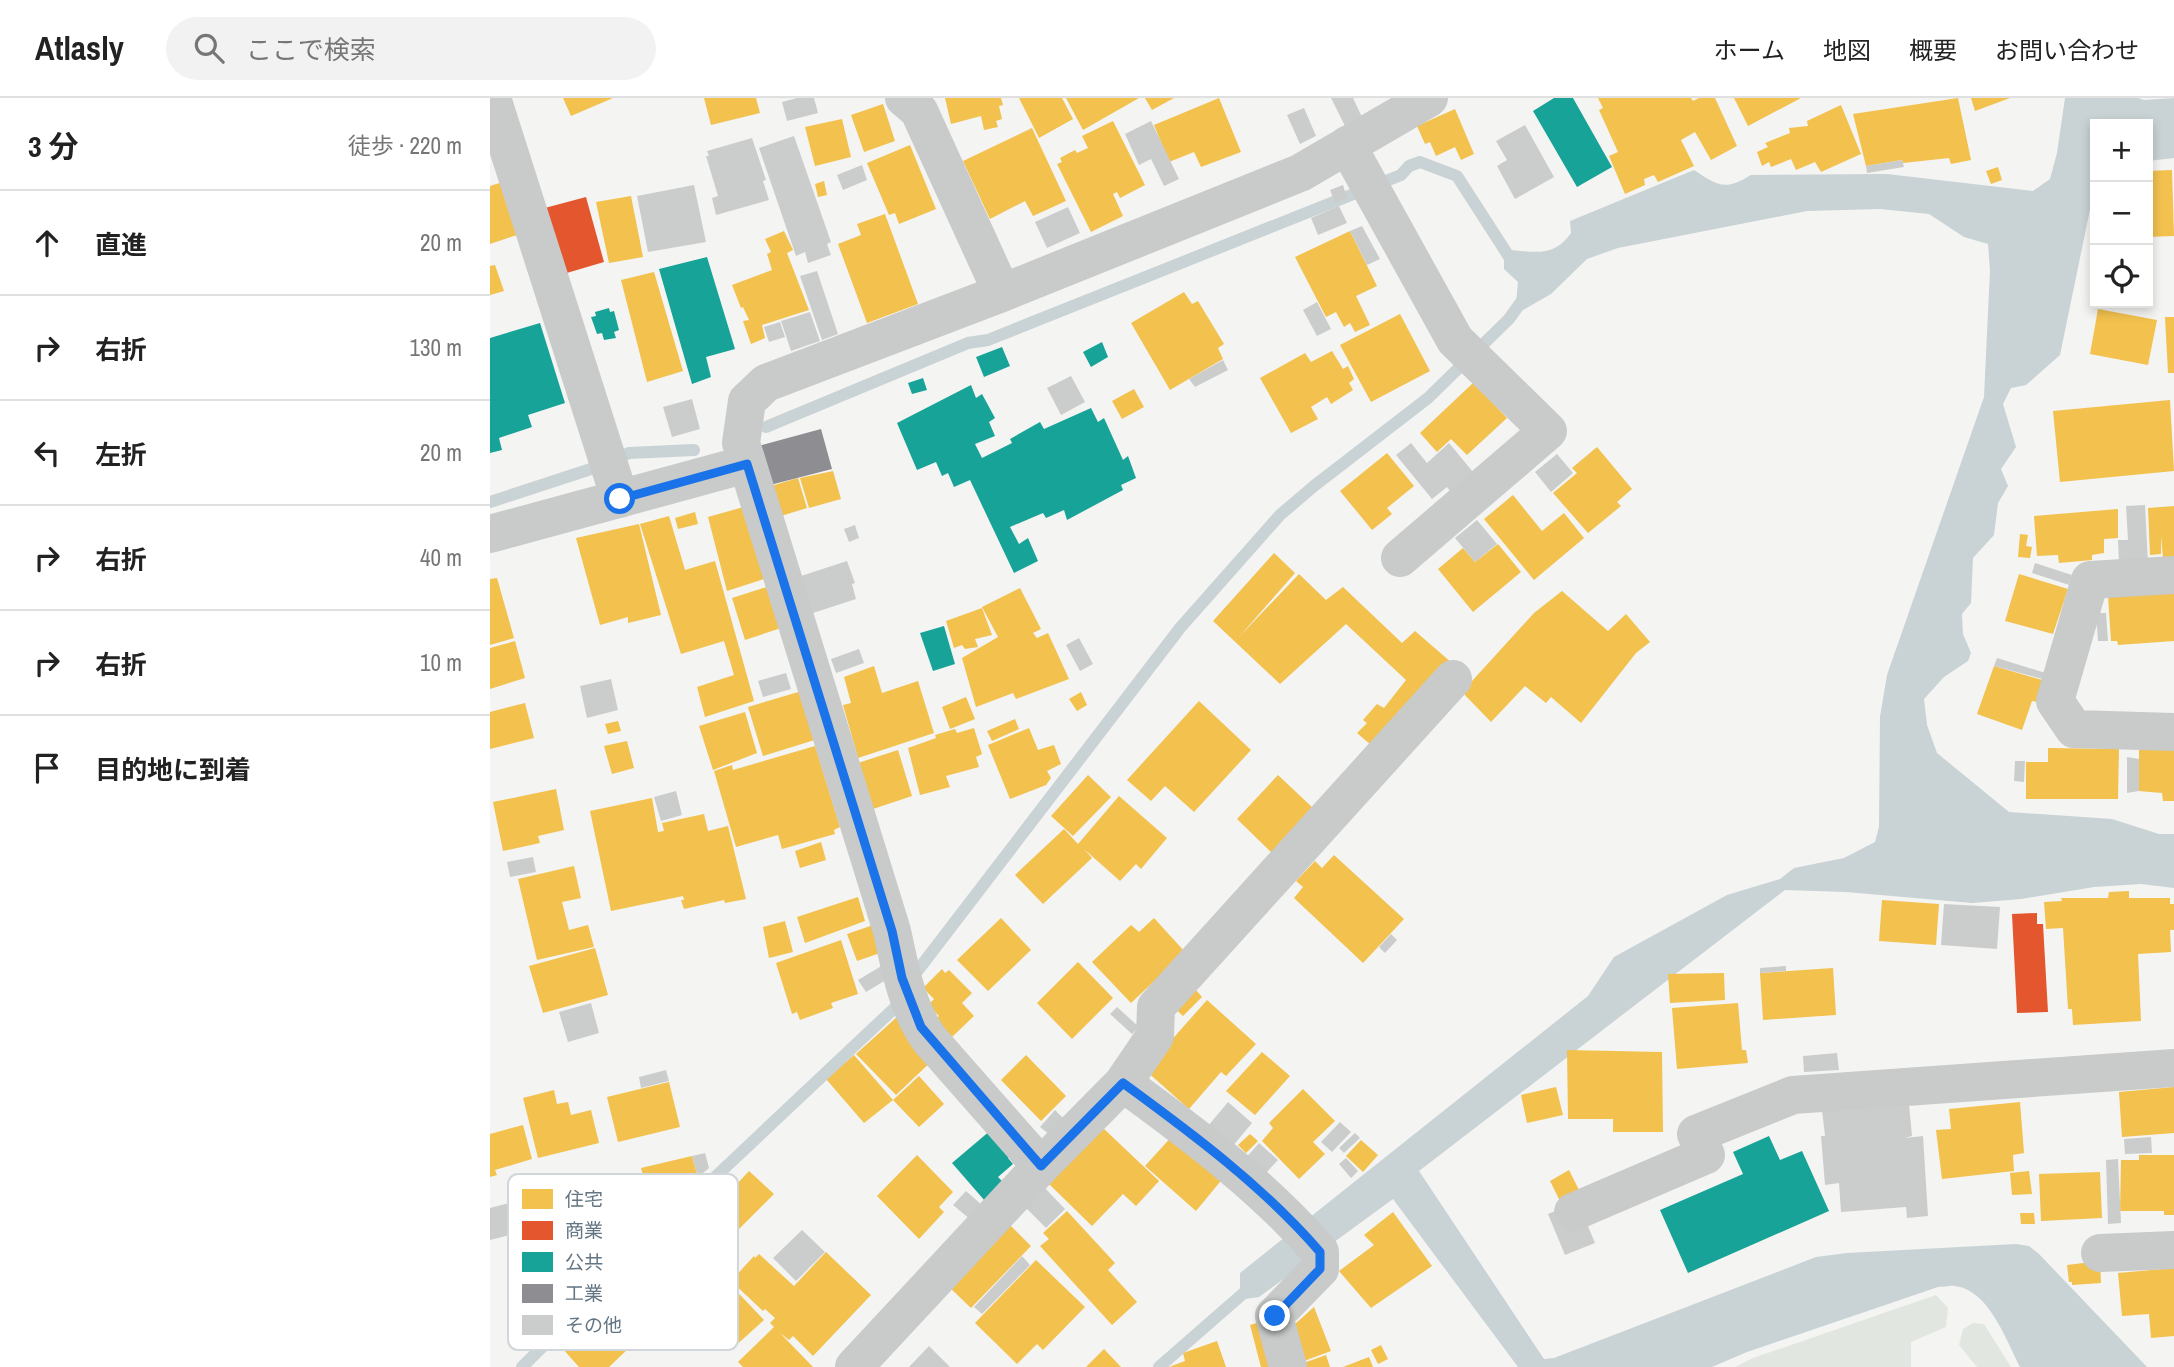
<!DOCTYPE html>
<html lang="ja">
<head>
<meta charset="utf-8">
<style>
	body { margin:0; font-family:"Archivo Narrow","Noto Sans JP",sans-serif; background:#f2f2f2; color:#222 }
	.controls { position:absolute; right:21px; top:21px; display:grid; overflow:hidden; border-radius:0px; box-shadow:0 4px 10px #0003 }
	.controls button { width:63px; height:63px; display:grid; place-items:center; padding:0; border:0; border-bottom:2px solid #e0e0e0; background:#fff; color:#222; font:35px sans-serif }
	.stop { position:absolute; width:21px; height:21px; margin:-16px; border:5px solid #1a73e8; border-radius:50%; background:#fff }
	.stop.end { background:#1a73e8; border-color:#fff; box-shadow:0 2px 7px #0008 }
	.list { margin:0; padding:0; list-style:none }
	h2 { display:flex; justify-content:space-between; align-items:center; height:91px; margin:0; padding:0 28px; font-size:30px }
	h2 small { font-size:23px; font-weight:400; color:#767676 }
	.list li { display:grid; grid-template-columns:46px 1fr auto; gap:21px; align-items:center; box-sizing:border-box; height:105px; padding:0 28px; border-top:2px solid #e0e0e0 }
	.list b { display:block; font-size:26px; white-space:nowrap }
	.list em { font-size:23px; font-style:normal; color:#767676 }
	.icon { flex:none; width:38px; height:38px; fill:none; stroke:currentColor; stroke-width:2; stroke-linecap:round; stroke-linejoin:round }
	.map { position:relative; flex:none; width:1684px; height:1269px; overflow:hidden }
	header { display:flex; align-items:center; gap:42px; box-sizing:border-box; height:98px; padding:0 35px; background:#fff; border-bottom:2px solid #e0e0e0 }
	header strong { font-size:33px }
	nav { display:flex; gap:38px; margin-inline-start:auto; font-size:24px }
	.search { width:490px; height:63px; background:#f2f2f2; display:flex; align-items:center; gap:18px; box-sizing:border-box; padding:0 24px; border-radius:38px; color:#767676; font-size:26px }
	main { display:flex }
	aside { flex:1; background:#fff }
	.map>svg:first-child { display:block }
</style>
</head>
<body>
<header>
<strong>Atlasly</strong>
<div class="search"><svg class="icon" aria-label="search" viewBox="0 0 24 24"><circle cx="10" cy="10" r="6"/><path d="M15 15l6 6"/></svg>ここで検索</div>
<nav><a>ホーム</a><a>地図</a><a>概要</a><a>お問い合わせ</a></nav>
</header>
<main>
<aside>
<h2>3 分<small>徒歩 · 220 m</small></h2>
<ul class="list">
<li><svg class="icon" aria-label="ahead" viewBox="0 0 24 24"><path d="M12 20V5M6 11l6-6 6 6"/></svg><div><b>直進</b></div><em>20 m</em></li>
<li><svg class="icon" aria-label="right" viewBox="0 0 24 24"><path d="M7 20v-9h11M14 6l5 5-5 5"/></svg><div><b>右折</b></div><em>130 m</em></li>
<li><svg class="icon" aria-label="left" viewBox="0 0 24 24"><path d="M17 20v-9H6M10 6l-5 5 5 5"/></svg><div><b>左折</b></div><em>20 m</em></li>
<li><svg class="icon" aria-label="right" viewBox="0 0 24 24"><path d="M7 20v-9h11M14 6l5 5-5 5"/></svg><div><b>右折</b></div><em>40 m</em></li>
<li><svg class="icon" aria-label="right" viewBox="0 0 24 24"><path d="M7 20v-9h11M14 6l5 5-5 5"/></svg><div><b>右折</b></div><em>10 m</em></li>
<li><svg class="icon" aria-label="arrive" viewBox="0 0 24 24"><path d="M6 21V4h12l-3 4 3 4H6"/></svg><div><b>目的地に到着</b></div></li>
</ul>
</aside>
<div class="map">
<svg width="1684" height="1269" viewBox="0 0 1684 1269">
	<rect width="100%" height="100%" fill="#f4f4f2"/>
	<path fill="#e2e6e0" d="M1446 1197 1458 1210 1456 1229 1421 1244V1269H1245L1263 1260Z
		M1483 1225 1494 1226 1521 1269H1487L1469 1247 1473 1231Z"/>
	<path fill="#c9d2d4" d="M1575 0H1648L1654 2 1684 0V60L1658 63V26H1605V87L1570 257 1536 287 1521 290 1513 306 1526 349 1511 371 1518 388 1508 405 1504 437 1483 460 1481 505 1472 516 1473 536 1481 555 1478 563 1454 579 1434 601 1437 627 1447 655 1519 714 1622 721 1669 736H1684V790L1651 786 1604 789 1531 801 1482 805 1356 794 1295 792 929 1073 1054 1261 1064 1260 1326 1159 1357 1155 1526 1146 1539 1148 1549 1156 1657 1269H1530C1516 1242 1499 1192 1465 1188 1460 1187 1454 1189 1448 1189L1257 1254 1222 1269H1028L903 1101 769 1199 756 1201 750 1192V1175L1098 898 1124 859 1237 797 1290 781 1304 770 1354 760 1385 744 1389 729 1390 619 1397 577 1494 299 1500 172 1498 146 1474 139 1439 116 1390 111 1317 113 1128 150 1097 161 1061 196 1033 212 1026 206 1028 184 1014 171V160L1020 152C1046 154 1064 159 1081 135L1080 123 1204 72C1228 88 1235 93 1261 77L1397 76 1543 93 1560 81 1567 55Z"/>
	<path fill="#f2c14e" d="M73 0H123L81 18Z
		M214 0H266L270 15 221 27Z
		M455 0H511L513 7 509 8 512 21 506 23 508 29 494 32 491 18 461 26Z
		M529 0H572L583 21 549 40Z
		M576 0H649L593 32Z
		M655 0H684L662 12Z
		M729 0 751 54 711 69 704 54 679 64 664 27Z
		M1108 0H1201L1203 3 1209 0H1225L1247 48 1221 62 1205 34 1191 42 1204 68 1168 84 1164 77 1154 81 1155 87 1135 96 1119 58 1128 54 1109 12 1113 10Z
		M1244 0H1311L1258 28Z
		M1468 0 1481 62 1461 66 1459 60 1413 65 1412 62 1376 68 1363 16Z
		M1481 0H1520L1485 13Z
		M393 6 405 43 374 54 361 17Z
		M1351 7 1371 56 1331 74 1325 64 1306 72 1301 61 1281 69 1279 64 1272 68 1267 54 1278 49 1275 45 1300 35 1299 30 1318 28 1317 23Z
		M965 11 984 56 971 62 965 49 946 58 940 44 935 46 927 28Z
		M352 21 361 59 325 68 315 29Z
		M623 23 655 87 630 100 627 94 623 96 633 118 601 134 567 66 572 64 570 60 585 52 587 55 598 50 592 38Z
		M542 30 576 103 543 118 535 103 500 121 473 63Z
		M420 47 446 111 409 126 405 115 399 117 377 65Z
		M1508 69 1512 82 1501 86 1496 73Z
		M1682 72 1684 138 1658 139V73Z
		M16 83 33 135 0 146V88Z
		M334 83 337 97 328 99 325 86Z
		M141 98 153 159 119 165 106 104Z
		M395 116 428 206 377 225 348 146 371 137 367 126Z
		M294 133 303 152 297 155 319 212 272 227 275 240 261 246 253 223 259 222 253 209 251 210 242 187 282 172 277 156 281 154 275 141Z
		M860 133 887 188 866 198 880 227 865 234 860 225 854 229 846 214 836 219 805 159Z
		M5 167 14 193 0 197V168Z
		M164 174 193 273 157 284 131 182Z
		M694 194 702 206 708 203 734 246 728 250 733 261 680 292 641 225Z
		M1608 211 1667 222 1658 267 1600 256Z
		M910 216 940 273 881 304 850 247Z
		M1675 219H1684V275H1678Z
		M842 253 853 271 858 268 864 281 859 285 863 292 841 306 837 299 821 309 828 321 801 335 770 280 815 255 821 264Z
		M983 285 1017 320 977 357 961 341 947 354 930 335Z
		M644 291 654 309 632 321 622 303Z
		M1680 302 1684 373 1570 384 1563 313Z
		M1107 349 1142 391 1127 404 1131 408 1098 435 1063 395 1087 375 1082 370Z
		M897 355 924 388 897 410 902 416 882 432 850 393Z
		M343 373 351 401 319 410 310 380Z
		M308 380 317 410 291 418 281 388Z
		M1023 397 1052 433 1074 415 1094 440 1044 482 994 421Z
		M257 408 277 480 237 493 218 419Z
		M1684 408V460L1673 461 1671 438V456L1660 457 1658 410Z
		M1628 411V440L1614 441V455L1602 457V462L1569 465 1568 457 1547 458 1544 418Z
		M205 414 208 426 188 431 185 420Z
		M179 418 195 472 225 463 264 603 215 619 207 589 244 577 234 543 191 556 150 426Z
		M149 426 171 517 138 525V519L110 527 86 440Z
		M1530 436 1538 437 1536 448 1542 449 1540 460 1528 459Z
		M1008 446 1031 474 983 514 948 471 973 450 985 464Z
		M784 455 805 475 749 539 809 476 836 502 853 489 912 545 925 533 962 565 888 653 867 635 877 625 873 622 887 606 894 610 916 582 856 526 790 586 723 523Z
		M1529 476 1578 491 1563 536 1515 523Z
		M7 480 24 540 0 547V481Z
		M283 487 297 528 255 542 242 500Z
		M530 490 551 531 543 535 547 540 558 535 579 581 526 601 523 595 486 609 472 560 508 539 492 509Z
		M1072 493 1118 533 1136 516 1160 544 1146 555 1091 625 1061 599 1056 605 1035 588 1001 624 972 594 1044 515Z
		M1684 495V543L1628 547 1627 543H1621L1618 498Z
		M492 510 502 537 485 541 488 549 475 551 472 547 464 550 456 523Z
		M25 543 35 580 0 591V550Z
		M384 568 392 595 428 583 444 635 368 660 353 607 361 605 354 579Z
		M1504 568 1559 584 1553 605 1542 603 1532 632 1487 616Z
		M315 592 331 640 273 658 258 609Z
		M591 594 597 607 587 613 579 601Z
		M476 599 485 621 460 631 452 609Z
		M709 603 761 652 704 714 675 688 661 703 637 682Z
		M35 605 44 640 0 651V614Z
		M255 614 267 655 223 672 209 628Z
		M525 621 529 631 502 643 497 633Z
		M128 623 131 633 118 636 115 626Z
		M484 630 492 656 486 659 489 669 456 678 460 689 430 697 418 650 446 640 445 637 465 631 467 635Z
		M539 630 548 652 564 647 571 666 557 673 561 680 556 687 520 701 498 647Z
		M137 643 144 670 122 676 114 648Z
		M325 648 350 729 344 732 345 736 292 751 288 737 246 749 224 673 242 667 243 672Z
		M1558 650 1629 651 1628 701H1536V664H1558Z
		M408 652 422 698 383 711 368 665Z
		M1649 652H1684V703H1673L1672 695 1649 693Z
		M598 677 621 699 583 738 561 718Z
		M788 677 824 711 782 755 747 721Z
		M66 691 74 732 48 738 50 745 13 753 3 704Z
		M629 698 677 740 651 771 646 766 630 783 594 751 602 760 553 806 525 777 574 731 588 746Z
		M162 700 168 734 174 733 172 725 214 716 218 733 238 728 256 801 235 805 234 802 194 811 191 802H194L193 798 121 813 100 713Z
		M331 744 336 762 310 770 305 753Z
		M844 757 914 821 873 865 804 800 813 789 806 783 825 763 832 770Z
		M84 768 91 800 72 804 79 832 98 827 104 849 47 862 28 781Z
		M1639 793V800H1680V806H1684V832H1680L1681 854 1648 856 1651 923 1583 927 1582 911H1578L1573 830 1556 831 1554 804 1572 803 1571 800H1618L1619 794Z
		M368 799 375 823 315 845 307 819Z
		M1392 802 1449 806 1446 847 1389 843Z
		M511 820 541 852 498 893 467 862Z
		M664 820 695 854 641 905 602 864 641 827 649 834Z
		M295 823 303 854 279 860 273 829Z
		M386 826 396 853 367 863 357 836Z
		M351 842 368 896 341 905 343 910 310 922 307 914 302 916 286 865Z
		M105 850 118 897 53 915 39 868Z
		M588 864 623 900 582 941 547 905Z
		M1343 870 1346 917 1273 922 1270 875Z
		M452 871 455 875 459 872 482 895 472 905 484 918 462 939 445 922 449 918 438 907 444 901 433 890Z
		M1234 875 1235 902 1180 905 1178 876Z
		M699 884 712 899 693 918 680 906Z
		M717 902 766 946 736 978 731 974 699 1011 655 972Z
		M1248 905 1252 952H1256L1258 965 1187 971 1182 910Z
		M408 918 446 959 406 997 366 956Z
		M1077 952 1172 954 1173 1034H1123V1021H1078Z
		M772 954 800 978 765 1017 736 993Z
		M364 957 403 1002 374 1025 336 981Z
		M536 957 576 998 551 1023 511 982Z
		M429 978 454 1006 429 1029 403 1002Z
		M179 984 190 1029 128 1044 117 999Z
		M1066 989 1073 1017 1037 1025 1031 997Z
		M1684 989V1035L1632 1039 1629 994Z
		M813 991 845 1023 823 1044 835 1056 809 1081 772 1043 783 1030 779 1025Z
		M64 992 67 1006 78 1004 81 1017 101 1012 109 1045 48 1060 33 1000Z
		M1530 1004 1534 1055 1523 1057 1524 1073 1452 1081 1446 1032 1461 1031 1459 1011Z
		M33 1027 42 1061 5 1072 7 1077 0 1079V1036Z
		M613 1030 669 1083 646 1108 633 1096 602 1128 558 1085Z
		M684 1036 734 1079 706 1113 655 1068Z
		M760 1036 768 1043 756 1055 748 1047Z
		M871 1042 888 1057 873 1074 856 1058Z
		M427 1057 463 1094 449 1109 454 1114 429 1141 387 1098Z
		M1649 1057H1684V1117H1674V1113H1630L1631 1062H1649Z
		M202 1058 208 1079 157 1092 151 1070Z
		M1079 1072 1089 1092 1070 1103 1060 1083Z
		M259 1073 284 1096 232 1148 209 1127Z
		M1539 1073 1542 1096 1522 1097 1520 1075Z
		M1610 1074 1612 1120 1551 1123 1549 1076Z
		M577 1113 625 1165 618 1172 647 1204 622 1227 550 1148 559 1141 553 1135Z
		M903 1114 942 1168 881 1210 849 1173 884 1147 874 1137Z
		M1530 1115H1544L1545 1126H1531Z
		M517 1124 541 1148 481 1210 456 1186Z
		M336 1154 381 1197 323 1258 303 1238 299 1242 290 1235 323 1269H253L248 1264 284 1229 280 1225 285 1220 275 1211 273 1213 241 1183 264 1158 265 1160 269 1156 304 1188Z
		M546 1162 595 1209 553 1252 547 1246 527 1266 485 1225Z
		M1610 1163 1611 1185 1582 1187V1184H1579L1577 1167Z
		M1684 1170V1238L1661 1240 1659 1216 1632 1218 1628 1175Z
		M234 1180 274 1222 242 1251 203 1209Z
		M824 1209 841 1253 814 1263 804 1227Z
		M109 1216 140 1249 119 1269H89L72 1250Z
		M767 1225 779 1269H771L760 1227Z
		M727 1243 736 1269H679L695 1263 693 1255Z
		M891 1247 898 1261 888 1266 881 1252Z
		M614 1251 631 1269H596Z
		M836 1257 840 1269H809L808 1267Z
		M879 1259 883 1269H853Z"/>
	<path fill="#e4572e" d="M96 99 114 164 70 177 51 111Z
		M1547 815V826H1553L1558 914 1527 915 1522 816Z"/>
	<path fill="#17a398" d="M1064 0H1083L1122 69 1087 89 1043 13Z
		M217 159 245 251 216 259 221 279 202 286 169 171Z
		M119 210 120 214 124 213 129 232 124 234 126 240 114 242 112 235 107 236 101 219 106 218 105 214Z
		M50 225 75 305 38 317 42 329 9 340 12 352 0 355V240Z
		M612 244 618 259 601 269 593 254Z
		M512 249 520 268 494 279 486 259Z
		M433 280 437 292 422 296 418 285Z
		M481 287 486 300 492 296 505 320 499 324 505 338 485 346 492 360 522 345 520 341 550 324 554 331 601 310 608 324 614 320 633 362 638 358 646 380 631 387 633 392 577 422 574 412 556 420 553 415 520 429 529 446 538 440 548 463 524 475 480 382 464 389 458 375 452 378 446 364 427 372 407 325Z
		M454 528 465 566 443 573 430 535Z
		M501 1032 522 1056 518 1060 523 1066 508 1079 515 1086 495 1103 462 1065Z
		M1279 1038 1290 1062 1312 1053 1339 1113 1198 1175 1170 1112 1253 1076 1243 1054Z"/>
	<path fill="#8d8d92" d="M331 331 342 371 280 387 268 348Z"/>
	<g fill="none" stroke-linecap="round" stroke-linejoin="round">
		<path stroke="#c9d2d4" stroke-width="12" d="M276 329 478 245 498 242 911 77 919 68 930 64 967 78 1025 168
			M0 404 104 370 139 355 204 352
			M422 880 690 530 790 417 824 388 938 300 1019 221 1036 197
			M32 1269 207 1096 412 903
			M669 1269 764 1186"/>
	</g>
	<path fill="#cbcdcd" d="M307 0H324L328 15 297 23 292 4Z
		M841 0H863L872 19 855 28Z
		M814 10 826 38 810 46 797 17Z
		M661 23 689 81 674 88 661 61 649 67 635 36Z
		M1035 27 1064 79 1025 101 1007 68 1017 62 1006 43Z
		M304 38 341 144 337 146 341 157 318 165 315 154 306 158 269 50Z
		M262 40 276 82 273 83 279 102 226 117 222 100 228 98 216 58H219L217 53Z
		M1412 62 1414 69 1377 75 1376 68Z
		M372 67 377 82 353 92 347 77Z
		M204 87 216 144 158 154 147 98Z
		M853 87 857 100 845 105 840 92Z
		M849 108 857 125 828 137 821 120Z
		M578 109 590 135 557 150 545 124Z
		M872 128 890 161 877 167 860 133Z
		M327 173 348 236 332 242 310 178Z
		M827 204 841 231 827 238 813 212Z
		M320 214 330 243 301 253 291 223Z
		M290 224 295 239 279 244 274 229Z
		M733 262 738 272 705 289 699 281Z
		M581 278 595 304 571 317 557 290Z
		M202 301 210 331 182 339 173 309Z
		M921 345 937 365 959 345 983 374 960 393 957 389 942 401 906 357Z
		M1067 356 1083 375 1061 394 1045 374Z
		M1655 407 1658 466 1629 468 1628 442H1638L1636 408Z
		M987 422 1007 446 985 464 965 440Z
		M365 427 369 440 359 444 354 431Z
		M357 463 365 485 362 486 366 501 323 515 311 478Z
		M1545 465 1582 477 1579 487 1542 475Z
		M1606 515H1616L1618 543H1608Z
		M589 540 603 566 590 573 576 547Z
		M369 551 374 565 346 575 341 561Z
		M1507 560 1562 577 1560 583 1504 568Z
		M296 575 301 591 273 599 268 583Z
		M121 581 128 612 97 620 90 588Z
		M1637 659 1649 661V693L1637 695Z
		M1525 663H1535L1534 684 1524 683Z
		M186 693 192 717 171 723 164 699Z
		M43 759 46 774 20 779 17 764Z
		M1454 806 1510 809 1507 851 1451 847Z
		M901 836 907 842 895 855 889 849Z
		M393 867 401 879 376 894 368 882Z
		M1296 868V873L1270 875V870Z
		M101 905 109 935 78 944 69 914Z
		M627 909 649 929 642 936 620 916Z
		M1347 955 1349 972 1314 974 1313 958Z
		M176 972 179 983 151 990 149 979Z
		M738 1004 762 1025 742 1049 718 1028Z
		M1419 1006 1422 1038 1415 1040 1433 1038 1438 1118 1417 1120 1416 1109 1351 1114 1349 1085 1335 1087 1331 1038H1335L1332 1012Z
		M565 1012 575 1022 561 1038 550 1029Z
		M850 1024 861 1034 842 1054 831 1044Z
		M865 1035 870 1040 854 1055 849 1050Z
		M1661 1039 1662 1055 1635 1056 1634 1041Z
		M769 1045 788 1062 775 1076 756 1060Z
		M215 1055 219 1070 208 1079 202 1058Z
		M856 1060 868 1073 861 1080 849 1066Z
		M1628 1061 1631 1125 1618 1126 1616 1062Z
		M131 1075 146 1129 114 1139 99 1085Z
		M552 1087 575 1111 556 1130 533 1107Z
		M476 1093 493 1108 481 1122 463 1107Z
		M34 1101 41 1132 0 1142V1110Z
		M1088 1104 1105 1145 1075 1157 1058 1116Z
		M312 1132 335 1154 306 1183 283 1160Z
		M532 1158 540 1167 492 1216 484 1209Z
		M439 1248 460 1269H419Z"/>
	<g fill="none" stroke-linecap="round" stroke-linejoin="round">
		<path stroke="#c9caca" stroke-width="38" d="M2 0 130 401
			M414 0 429 13 512 195
			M857 47 965 242 1058 333 910 460
			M0 436 257 366
			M1684 477 1600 482 1565 603 1584 631 1684 634
			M633 985 665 938 666 909 963 581
			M551 1068 440 942C417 911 410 870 402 833L251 345 257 303 276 285 512 195 810 75 939 0
			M1083 1114 1216 1057 1206 1036 1303 997 1684 970
			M1610 1155 1684 1152
			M364 1269 551 1068 633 985C703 1036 774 1089 830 1154V1171L784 1218 798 1269"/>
	</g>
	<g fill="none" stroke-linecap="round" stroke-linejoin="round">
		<path stroke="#1a73e8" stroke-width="9" d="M130 401 257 366 402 833 412 880 431 929 551 1068 633 985C703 1036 774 1089 830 1154V1171L785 1218"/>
	</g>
	<rect x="18" y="1076" width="230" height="176" rx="10" fill="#fff" stroke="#d0d6da" stroke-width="2"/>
	<rect x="32" y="1091" width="31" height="20" fill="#f2c14e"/>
	<rect x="32" y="1123" width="31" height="19" fill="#e4572e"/>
	<rect x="32" y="1154" width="31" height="20" fill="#17a398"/>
	<rect x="32" y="1186" width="31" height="19" fill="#8d8d92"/>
	<rect x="32" y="1217" width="31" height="20" fill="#cbcdcd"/>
	<g font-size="19" fill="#647683">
		<text x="75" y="1108">住宅</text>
		<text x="75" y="1139">商業</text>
		<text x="75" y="1171">公共</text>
		<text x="75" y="1202">工業</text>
		<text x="75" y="1234">その他</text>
	</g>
</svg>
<div class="controls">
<button>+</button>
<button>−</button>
<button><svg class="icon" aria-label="locate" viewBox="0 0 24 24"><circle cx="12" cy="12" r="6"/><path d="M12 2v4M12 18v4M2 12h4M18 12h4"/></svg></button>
</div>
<div class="stop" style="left:130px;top:401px"></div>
<div class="stop end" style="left:785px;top:1218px"></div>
</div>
</main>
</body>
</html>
